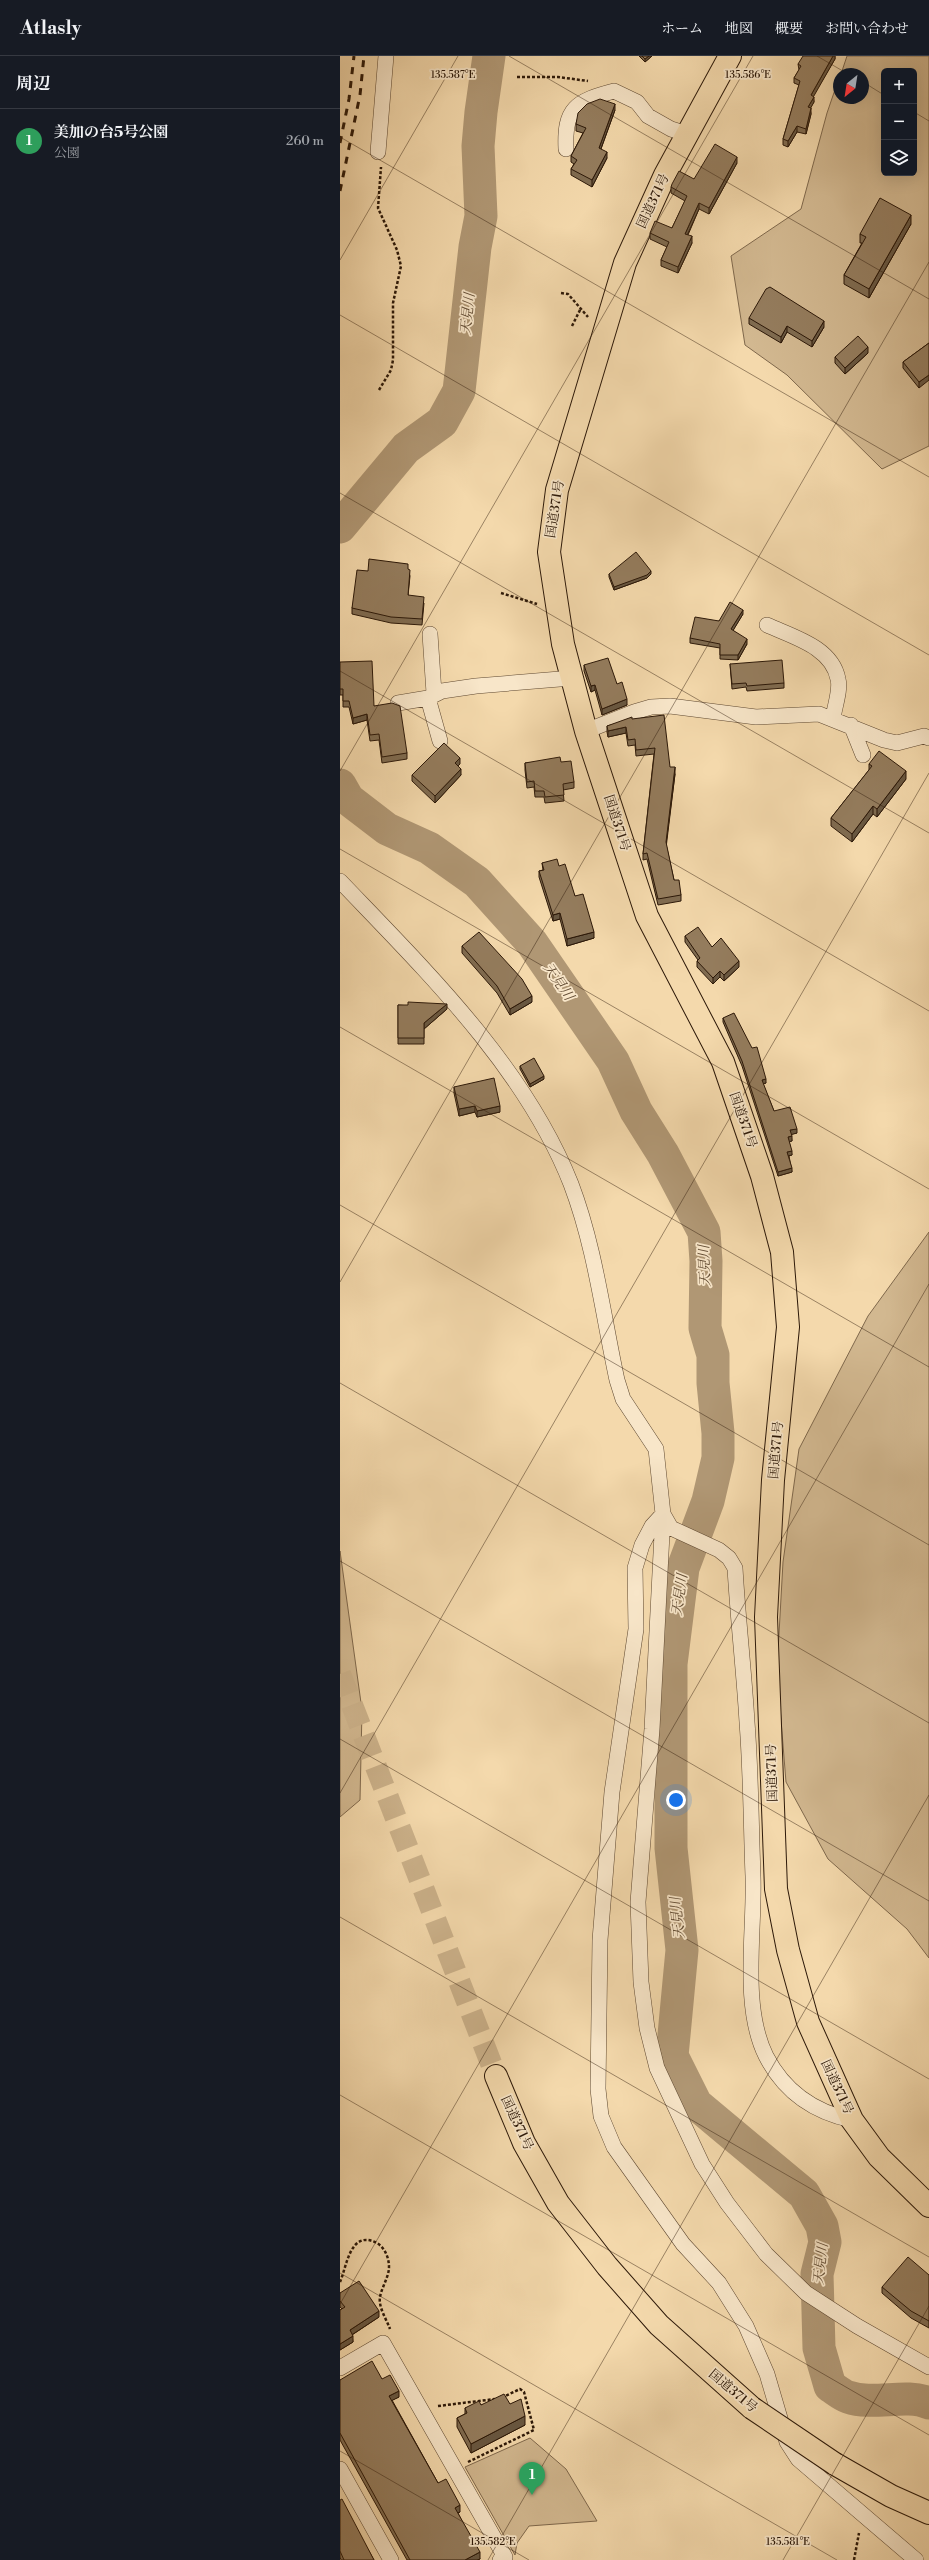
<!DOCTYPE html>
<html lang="ja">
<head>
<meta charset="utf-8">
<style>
	body { margin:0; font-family:"Libre Bodoni","Noto Serif JP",serif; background:#242831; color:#f1f3f6 }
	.controls { position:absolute; right:12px; top:12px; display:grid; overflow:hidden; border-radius:6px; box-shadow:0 4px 16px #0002 }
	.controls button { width:36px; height:36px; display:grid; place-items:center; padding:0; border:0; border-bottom:1px solid #363941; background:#171b24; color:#f1f3f6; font:20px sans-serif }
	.compass { position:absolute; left:493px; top:12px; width:36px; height:36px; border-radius:50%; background:#171b24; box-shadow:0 4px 16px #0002; rotate:210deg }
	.you { position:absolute; left:336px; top:1744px; width:14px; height:14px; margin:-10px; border:3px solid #fff; border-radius:50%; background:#1a73e8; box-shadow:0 0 0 6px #1a73e833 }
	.badge { display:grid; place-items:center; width:26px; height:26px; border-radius:50%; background:#c59692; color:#fff; font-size:13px; font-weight:700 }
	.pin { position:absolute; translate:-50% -33px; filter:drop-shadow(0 1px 2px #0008) }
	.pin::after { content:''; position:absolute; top:21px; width:14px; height:12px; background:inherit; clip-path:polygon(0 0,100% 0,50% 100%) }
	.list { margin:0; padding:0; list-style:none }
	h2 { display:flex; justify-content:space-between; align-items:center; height:52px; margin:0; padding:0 16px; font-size:17px }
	h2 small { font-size:13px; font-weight:400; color:#9ea1a6 }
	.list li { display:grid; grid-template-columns:26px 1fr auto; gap:12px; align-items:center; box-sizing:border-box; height:64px; padding:0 16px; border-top:1px solid #363941 }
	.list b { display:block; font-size:15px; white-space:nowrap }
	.list p { margin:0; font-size:13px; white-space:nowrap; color:#9ea1a6 }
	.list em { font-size:13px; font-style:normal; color:#9ea1a6 }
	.icon { flex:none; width:22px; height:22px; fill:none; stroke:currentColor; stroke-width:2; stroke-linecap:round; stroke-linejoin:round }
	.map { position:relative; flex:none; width:589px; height:2504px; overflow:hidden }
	header { display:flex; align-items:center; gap:24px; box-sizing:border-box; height:56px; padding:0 20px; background:#171b24; border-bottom:1px solid #363941 }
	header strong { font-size:19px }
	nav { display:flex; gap:22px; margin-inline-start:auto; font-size:14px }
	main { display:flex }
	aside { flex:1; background:#171b24 }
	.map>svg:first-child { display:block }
</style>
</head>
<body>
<header>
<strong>Atlasly</strong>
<nav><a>ホーム</a><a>地図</a><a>概要</a><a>お問い合わせ</a></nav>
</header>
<main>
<aside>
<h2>周辺<small></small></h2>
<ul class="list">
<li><span class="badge" style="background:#2e9e5b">1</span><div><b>美加の台5号公園</b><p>公園</p></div><em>260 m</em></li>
</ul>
</aside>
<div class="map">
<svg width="589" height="2504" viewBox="0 0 589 2504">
	<rect width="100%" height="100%" fill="#f4d9ac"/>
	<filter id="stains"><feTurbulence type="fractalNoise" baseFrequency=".005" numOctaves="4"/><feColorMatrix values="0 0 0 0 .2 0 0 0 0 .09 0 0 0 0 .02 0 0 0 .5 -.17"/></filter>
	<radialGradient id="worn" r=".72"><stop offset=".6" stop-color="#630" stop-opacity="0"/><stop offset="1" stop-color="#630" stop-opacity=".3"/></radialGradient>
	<path fill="#d2b890" stroke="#7f684c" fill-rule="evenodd" d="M507 0H589V390L542 413 447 319 405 289 391 200 461 153 487 57 499 22V42H523V18H501ZM544 15H574V117H544Z
		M589 1176V1902L567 1873 488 1803 446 1726 437 1614 443 1506 459 1393 528 1260Z
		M0 1495 22 1654 20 1744 0 1761Z
		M190 2382 226 2413 257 2465 189 2470 177 2487 175 2499 125 2411Z"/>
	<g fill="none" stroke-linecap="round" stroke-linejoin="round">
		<path stroke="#b09774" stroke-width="33" d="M0 471 66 392 102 366 119 335 135 191 141 160 138 90 141 56 149 0
			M0 729 8 743 47 773 89 792 137 826 192 887 273 1005 296 1055 323 1098 364 1176 366 1205 365 1272 373 1299V1327L378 1377V1402L368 1445 343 1512 331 1608V1792L342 1894 332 2000 356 2048 464 2138 482 2170 485 2186 477 2218 479 2292 490 2330C495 2333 502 2339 508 2341 534 2350 565 2337 589 2347"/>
		<path stroke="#ccb28b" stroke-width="22" stroke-dasharray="22 11" stroke-linecap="butt" d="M0 1618 156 2020"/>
		<defs>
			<path id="minor" d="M226 93C224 52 236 45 274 35L297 46 308 60 331 73 347 78
				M38 96 46 0
				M427 569C453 581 492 591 498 623 501 634 494 652 493 663
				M90 578 94 637
				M88 642 100 685
				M58 647 88 642 102 635 136 630 232 622
				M511 669 523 699
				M246 675 294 656 311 651 330 650 416 661 479 658 544 684 557 687 584 680 589 682
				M0 825C85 914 185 1011 231 1128 255 1191 263 1259 277 1324L283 1343 316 1393 323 1458 312 1673 298 1846 301 1926 307 1972 317 2012 362 2108 387 2147 426 2198 466 2237 517 2270 589 2311
				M323 1458 312 1470 302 1489 295 1512 296 1573 272 1736 260 1884 258 2033 261 2060 274 2091 343 2188 379 2227 406 2270 427 2318 447 2386 458 2403 576 2504
				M323 1458 331 1472 379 1494 389 1502 395 1512C398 1564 404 1615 407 1666 411 1717 411 1769 413 1820 415 1875 401 1950 426 2000 444 2035 474 2056 512 2064
				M0 2312 43 2287 165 2501 160 2504
				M0 2413 51 2504"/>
			<path id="trunk" d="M390 0 325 119 285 207 217 434 209 496 223 588 246 675 307 860 383 1006 422 1120 442 1196 448 1271 433 1424 426 1561 436 1833 448 1894 468 1966 512 2064 539 2101 589 2150
				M156 2020 184 2087 218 2147 267 2210 319 2269 412 2352
				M495 2408 551 2440 589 2457"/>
		</defs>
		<use href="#minor" stroke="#5e4831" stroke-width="16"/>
		<use href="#trunk" stroke="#2c1808" stroke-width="24"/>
		<path stroke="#2c1808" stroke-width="2.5" stroke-dasharray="3 2" stroke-linecap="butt" d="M177 21H218L248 25
			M221 237 228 238 248 261
			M232 270 241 252
			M39 334 51 314 53 304V247L61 210 57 194 38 152 41 111
			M161 537 197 548
			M0 2226C7 2210 10 2173 37 2187 45 2192 49 2202 49 2211 49 2223 38 2236 40 2247 41 2255 47 2265 50 2273
			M98 2350 155 2343
			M128 2406 194 2374 184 2336 180 2333 163 2341
			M514 2504 519 2477"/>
		<use href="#minor" stroke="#f8e6c9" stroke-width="15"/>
		<use href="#trunk" stroke="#f4d9ac" stroke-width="22"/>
		<path stroke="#2c1808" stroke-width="3" stroke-dasharray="7 7" stroke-linecap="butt" d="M0 87 9 43 14 0
			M0 135 20 39 24 0"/>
		<defs>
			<path id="trunk-bridge" d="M412 2352 495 2408"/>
		</defs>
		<use href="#trunk-bridge" stroke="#2c1808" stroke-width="24" stroke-linecap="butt"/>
		<use href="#trunk-bridge" stroke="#f4d9ac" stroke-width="22"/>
	</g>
	<path fill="#7f6b50" stroke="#2c1808" d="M299 0H312L305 6Z
		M495 0V3L473 40 474 46 470 52 471 58 466 78 457 76 448 91 443 89V83L459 29 454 27V22L459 14 458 8Z
		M275 54 261 93 267 102 252 131 231 119V113L234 108 231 106V100L243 77 236 75V68Z
		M397 107 369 158 359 153 348 179 352 187 338 217 321 210V204L327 191 310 183V177L332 172 345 145 331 137V131L354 123Z
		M571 168 529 242 504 228V219L522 187H520V178Z
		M409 262 484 271 472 291 447 276 441 287 409 268Z
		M589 287 579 332 563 312V306Z
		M528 297 505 318 495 307V301Z
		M68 513 70 520 68 540 84 547 82 569 51 567 12 558V552L28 515Z
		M269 518H311L307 522 274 534 269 521Z
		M403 558 393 574 407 588 398 604 380 603V592L350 587V582L379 565Z
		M0 606 34 650 67 697V703L42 707 39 684 30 685 27 664 13 668 9 651H3V639H0Z
		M390 608 444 627V632L407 635 406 631 392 633Z
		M244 609 277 628 287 649 262 659 255 634 251 636 244 615Z
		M292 663 335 718 326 788 334 824 341 839V845L318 849 307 803 303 804V798L314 698 296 700 295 689 288 690 286 677 268 681 267 676V670Z
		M221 706 234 726V732L223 734 224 745 205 747 204 741H195L194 731 187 732 185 714V707Z
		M120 708 118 710 121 719 95 747 72 725V719Z
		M529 708 566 723 537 761 533 758 512 786 491 770V762L529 714Z
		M202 807 219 810 235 840 254 882 227 890 220 863 213 865 199 821V815L203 814Z
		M345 880 372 891 399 911 384 925 380 921 373 928 357 911V905L358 904 345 886Z
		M122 890 192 946 170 959 157 937 122 897Z
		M58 949 107 953 84 973V988H58Z
		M383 962 426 1027 423 1028 434 1055 457 1077 451 1078 452 1085H449L452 1099 449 1100 452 1116 438 1120 402 1010 383 966Z
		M180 1010 204 1023 190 1031 180 1013Z
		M114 1031 160 1056 137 1061 135 1056 119 1060 114 1037Z
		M589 2219V2272L571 2262 542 2237V2231Z
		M0 2237 39 2261 12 2279 13 2286 0 2294V2254L2 2253 0 2251Z
		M42 2323 59 2341 52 2344 98 2427 120 2456 118 2457 140 2503 137 2504H67L0 2384V2324Z
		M170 2348 185 2369 131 2397 117 2371V2362L125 2358V2352L141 2349Z
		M0 2444 34 2504H1L0 2501Z"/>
	<path fill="#685741" stroke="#2c1808" d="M309 0H312L305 6V3Z
		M493 0H495V3L471 45V39Z
		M474 41V46L468 57V51Z
		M275 48V54L259 98V92Z
		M471 52V58L466 78V73Z
		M457 70V76L448 91V85Z
		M267 96V102L252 131V124Z
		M397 101V107L369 158V152Z
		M359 147V153L345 184V178Z
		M571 159V168L529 242V233Z
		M352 180V187L338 217V211Z
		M484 265V271L472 291V285Z
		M447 270V276L441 287V281Z
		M528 291V297L505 318V312Z
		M589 319V324L579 332V326Z
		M311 515V518L307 522 274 534V531Z
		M403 554V558L391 578V573Z
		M407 583V588L398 604V599Z
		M255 629V634L251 636V630Z
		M287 643V649L262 659V653Z
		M27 658V664L13 668V662Z
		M286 671V677L268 681V675Z
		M120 702V708L115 713V707Z
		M335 711V718L326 792V786Z
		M121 713V719L95 747V740Z
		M566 715V723L537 761V753Z
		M533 750V758L512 786V778Z
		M220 857V863L213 865V859Z
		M254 876V882L227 890V883Z
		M399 905V911L384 925V919Z
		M380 915V921L373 928V922Z
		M192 940V946L170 959V953Z
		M107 948V953L84 973V967Z
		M204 1020V1023L190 1031V1028Z
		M426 1023V1027L422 1028V1024Z
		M135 1050V1056L119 1060V1053Z
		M160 1050V1056L137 1061V1055Z
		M457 1073V1077L450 1079V1074Z
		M452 1080V1085L448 1086V1081Z
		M452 1095V1099L447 1100V1096Z
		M452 1112V1116L438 1120V1116Z
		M39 2255V2261L10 2280V2274Z
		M13 2280V2286L0 2294V2288Z
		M59 2335V2341L49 2346V2340Z
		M185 2360V2369L131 2397V2388Z
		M120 2449V2456L115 2458V2452Z
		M140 2496V2503L137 2504H125Z"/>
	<path fill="#947c5d" stroke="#2c1808" d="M302 0H309L305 3Z
		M463 0H493L471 39 474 41 468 51 471 52 466 73 457 70 448 85 443 83 460 25 454 22 461 10 458 8Z
		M260 43 275 48 259 92 267 96 252 124 231 113 237 104 231 100 246 72 236 68 238 57 247 48Z
		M375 88 397 101 369 152 359 147 345 178 352 180 338 211 321 204 329 186 310 177 315 165 332 172 347 140 331 131 332 128 339 115 354 123Z
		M540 142 571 159 529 233 504 219 526 181 520 178Z
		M430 231 484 265 472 285 447 270 441 281 409 262 426 233Z
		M518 280 528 291 505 312 495 301Z
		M589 287V319L579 326 563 306Z
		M296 496 311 515 307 519 274 531 269 518Z
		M29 503 68 508V513L70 514 68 539 84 541 82 563 51 561 12 552 17 514 28 515Z
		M390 546 403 554 391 573 407 583 398 599H380V588L350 582 355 561 379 565Z
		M268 602 277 628 282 626 287 643 262 653 255 629 251 630 244 609Z
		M442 604 444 627 407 630 406 627 392 628 390 608Z
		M32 605 34 650 52 647 60 650 67 697 42 701 39 678 30 679 27 658 13 662 9 645H3V633H0V606Z
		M324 659 330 711H335L326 786 334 824H339L341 839 318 843 307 797 303 798 315 692 296 694 295 683 288 684 286 671 268 675 267 670 292 661V663Z
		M104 687 120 702 115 707 121 713 95 740 72 719Z
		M539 695 566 715 537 753 533 750 512 778 491 762 532 710 529 708Z
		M220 701 221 706 231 705 234 726 223 728 224 739 205 741 204 735H195L194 725 187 726 185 707Z
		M217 803 219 810 225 808 235 840 243 838 254 876 227 883 220 857 213 859 199 815 204 814 202 807Z
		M358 871 372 891 381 882 399 905 384 919 380 915 373 922 357 905 360 902 345 880Z
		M139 876 182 923 192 940 170 953 157 930 122 890Z
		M68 946 107 948 84 967V982H58V949H68Z
		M394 957 412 992 417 991 426 1023 422 1024 434 1055 450 1051 457 1073 450 1074 452 1080 448 1081 452 1095 447 1096 452 1112 438 1116 402 1005 383 962Z
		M194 1002 204 1020 190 1028 180 1010Z
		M154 1022 160 1050 137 1055 135 1050 119 1053 114 1031Z
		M568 2201 589 2219V2265L571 2255 542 2231Z
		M19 2225 39 2255 10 2274 13 2280 0 2288V2254L5 2251 0 2245V2237Z
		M32 2305 42 2323 50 2319 59 2335 49 2340 98 2427 106 2423 120 2449 115 2452 140 2496 125 2504H70L0 2377V2324Z
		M164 2338 170 2348 181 2343 185 2360 131 2388 117 2362 127 2357 125 2352 139 2345 141 2349Z
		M2 2443 34 2504H4L0 2495V2444Z"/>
	<path fill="none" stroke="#2c1808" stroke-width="1" stroke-opacity="0.45" d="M169 0 589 243M477 0 508 18M523 26 544 39M574 56 589 65M0 81 589 421M0 204 118 0M0 259 589 599M0 437 589 777M0 615 589 955M0 715 413 0M0 793 589 1133M0 971 589 1311M0 1149 589 1489M0 1226 589 206M0 1327 589 1667M0 1505 589 1845M0 1683 589 2023M0 1737 589 717M0 1861 589 2201M0 2039 589 2379M0 2217 497 2504M0 2248 589 1228M0 2395 189 2504M148 2504 589 1739M443 2504 589 2250"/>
	<g text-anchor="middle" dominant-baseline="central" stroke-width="3.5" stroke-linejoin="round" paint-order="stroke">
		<g font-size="13" fill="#2c1808" stroke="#f8e6c9">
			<text transform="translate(313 145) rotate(-65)">国道371号</text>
			<text transform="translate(215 453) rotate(-81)">国道371号</text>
			<text transform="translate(277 767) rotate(72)">国道371号</text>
			<text transform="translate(403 1064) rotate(71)">国道371号</text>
			<text transform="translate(436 1394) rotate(-85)">国道371号</text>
			<text transform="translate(432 1717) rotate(-92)">国道371号</text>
			<text transform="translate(497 2031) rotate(65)">国道371号</text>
			<text transform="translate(177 2067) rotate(65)">国道371号</text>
			<text transform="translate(393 2335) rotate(40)">国道371号</text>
		</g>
		<g font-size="14" font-style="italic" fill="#614b33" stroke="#f8e6c9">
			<text transform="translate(128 258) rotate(-84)">天見川</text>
			<text transform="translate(218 926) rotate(55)">天見川</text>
			<text transform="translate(365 1210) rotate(-92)">天見川</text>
			<text transform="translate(340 1539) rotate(-82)">天見川</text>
			<text transform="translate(338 1862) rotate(-96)">天見川</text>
			<text transform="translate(481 2208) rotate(-83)">天見川</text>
		</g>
	</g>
	<g font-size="10" text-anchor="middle" fill="#2c1808" stroke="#f8e6c9" stroke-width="3.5" stroke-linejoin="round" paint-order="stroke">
		<text x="113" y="22">135.587°E</text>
		<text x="408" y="22">135.586°E</text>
		<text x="153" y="2489">135.582°E</text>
		<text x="448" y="2489">135.581°E</text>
	</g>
	<rect width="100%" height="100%" filter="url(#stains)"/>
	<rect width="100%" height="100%" fill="url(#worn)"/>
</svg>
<div class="controls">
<button>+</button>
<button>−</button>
<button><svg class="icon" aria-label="layers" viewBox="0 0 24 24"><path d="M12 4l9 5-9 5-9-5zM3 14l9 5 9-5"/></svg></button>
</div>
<svg class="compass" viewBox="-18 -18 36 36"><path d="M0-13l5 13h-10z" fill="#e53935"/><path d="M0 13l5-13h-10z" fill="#9ea1a6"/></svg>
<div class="you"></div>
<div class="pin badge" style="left:192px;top:2439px;background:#2e9e5b">1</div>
</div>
</main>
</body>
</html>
